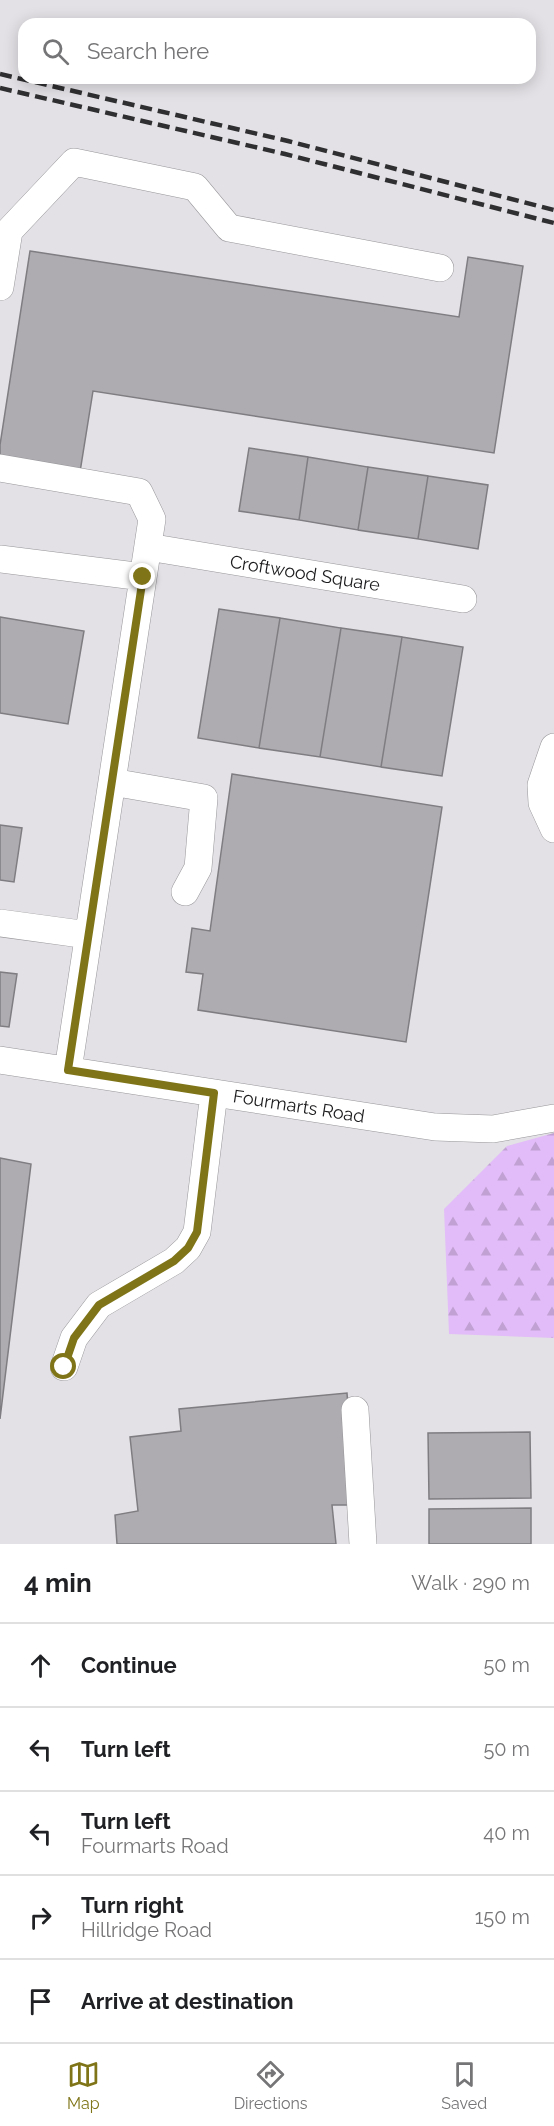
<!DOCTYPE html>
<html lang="en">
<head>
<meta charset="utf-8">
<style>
	body { margin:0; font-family:Raleway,sans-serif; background:#f6f6f6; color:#202124 }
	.stop { position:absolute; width:18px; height:18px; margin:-14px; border:4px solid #7f7518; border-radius:50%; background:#fff }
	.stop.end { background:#7f7518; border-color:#fff; box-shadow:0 2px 6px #0008 }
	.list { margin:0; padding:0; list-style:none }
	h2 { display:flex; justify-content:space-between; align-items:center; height:78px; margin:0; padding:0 24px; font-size:26px }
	h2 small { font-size:20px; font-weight:400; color:#757577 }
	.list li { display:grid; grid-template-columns:39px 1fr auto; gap:18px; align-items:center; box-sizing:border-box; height:84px; padding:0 24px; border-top:2px solid #e0e0e0 }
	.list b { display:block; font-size:22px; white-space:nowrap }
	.list p { margin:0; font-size:20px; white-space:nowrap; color:#757577 }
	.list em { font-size:20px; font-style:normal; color:#757577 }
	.icon { flex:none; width:33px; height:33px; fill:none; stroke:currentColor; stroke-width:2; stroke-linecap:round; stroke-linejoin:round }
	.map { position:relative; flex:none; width:554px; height:1544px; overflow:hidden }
	.search { position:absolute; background:#fff; box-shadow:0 3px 15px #0003; left:18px; right:18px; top:18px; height:66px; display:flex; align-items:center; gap:15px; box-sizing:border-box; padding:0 21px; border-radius:18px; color:#757577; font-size:22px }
	.sheet { height:498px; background:#fff }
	nav { display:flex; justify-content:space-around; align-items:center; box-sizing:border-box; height:84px; border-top:2px solid #e0e0e0; background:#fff; font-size:16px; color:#757577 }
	nav a { display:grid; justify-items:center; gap:3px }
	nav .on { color:#7f7518 }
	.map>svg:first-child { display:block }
</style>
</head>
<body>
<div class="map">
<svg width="554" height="1544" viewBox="0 0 554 1544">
	<defs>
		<pattern id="forest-firs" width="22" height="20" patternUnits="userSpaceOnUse" patternTransform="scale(1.5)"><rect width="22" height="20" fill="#e2bcf8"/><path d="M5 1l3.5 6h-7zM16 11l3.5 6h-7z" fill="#c1a1d4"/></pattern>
	</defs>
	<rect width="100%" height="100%" fill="#e3e1e5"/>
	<path fill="url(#forest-firs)" d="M554 1133V1338L449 1334 444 1209 507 1146Z"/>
	<path fill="#aeacb0" stroke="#7f7d81" stroke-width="1.5" d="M30 251 459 317 468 257 523 266 494 453 93 391 80 472 0 459V445Z
		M249 448 308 457 299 520 239 511Z
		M308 457 368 467 358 530 299 520Z
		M368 467 428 476 418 539 358 530Z
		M428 476 488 485 478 549 418 539Z
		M219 609 280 618 259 748 198 738Z
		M0 617 84 631 68 724 0 713Z
		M280 618 341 628 320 757 259 748Z
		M341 628 402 637 381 767 320 757Z
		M402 637 463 647 442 776 381 767Z
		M232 774 442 807 406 1042 198 1010 203 974 186 972 192 928 210 931Z
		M0 825 22 828 14 882 0 880Z
		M0 972 17 974 9 1027 0 1026Z
		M0 1158 31 1164 0 1419Z
		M347 1393 355 1505H332L336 1544H117L115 1515 138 1511 130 1437 181 1431 179 1409Z
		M530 1432 531 1498 429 1499 428 1433Z
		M531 1508V1544H429V1509Z"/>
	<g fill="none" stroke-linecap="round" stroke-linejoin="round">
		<defs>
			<path id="minor" d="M0 287 9 231 74 162 195 187 229 228 440 268
				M0 468 139 492 152 519 68 1070
				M148 547 463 599
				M0 559 143 577
				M554 747 541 785 542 803 554 829
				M112 782 204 798 198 868 185 892
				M0 923 88 935
				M0 1060 435 1127 493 1129 554 1118
				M64 1367 74 1338 99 1305 174 1261 188 1248 197 1232 214 1093
				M355 1410 363 1544"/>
		</defs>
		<use href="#minor" stroke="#979599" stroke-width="28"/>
		<use href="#minor" stroke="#fff" stroke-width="27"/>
		<path stroke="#2f2e30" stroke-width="4.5" stroke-dasharray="12 6" stroke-linecap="butt" d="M0 74 288 141 554 210
			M0 88 285 154 554 223"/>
	</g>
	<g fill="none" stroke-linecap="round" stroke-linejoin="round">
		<path stroke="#7f7518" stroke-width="8" d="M64 1367 74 1338 99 1305 174 1261 188 1248 197 1232 214 1093 68 1070 143 577"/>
	</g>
	<g text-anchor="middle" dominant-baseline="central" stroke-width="4.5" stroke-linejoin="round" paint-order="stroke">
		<g font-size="18" fill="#1b1a1c" stroke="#fff">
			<text transform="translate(305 573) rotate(9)">Croftwood Square</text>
			<text transform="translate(299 1106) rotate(9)">Fourmarts Road</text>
		</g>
	</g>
</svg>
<div class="stop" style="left:64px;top:1367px"></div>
<div class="stop end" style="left:143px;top:577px"></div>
<div class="search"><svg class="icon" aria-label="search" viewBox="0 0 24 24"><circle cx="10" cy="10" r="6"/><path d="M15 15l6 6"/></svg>Search here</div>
</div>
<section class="sheet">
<h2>4 min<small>Walk · 290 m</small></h2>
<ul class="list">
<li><svg class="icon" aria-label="ahead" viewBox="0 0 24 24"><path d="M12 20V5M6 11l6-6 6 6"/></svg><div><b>Continue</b></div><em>50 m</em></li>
<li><svg class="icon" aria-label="left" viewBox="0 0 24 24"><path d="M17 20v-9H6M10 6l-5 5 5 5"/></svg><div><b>Turn left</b></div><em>50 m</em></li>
<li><svg class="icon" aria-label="left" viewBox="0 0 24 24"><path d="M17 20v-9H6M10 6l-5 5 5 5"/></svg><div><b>Turn left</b><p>Fourmarts Road</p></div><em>40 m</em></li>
<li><svg class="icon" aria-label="right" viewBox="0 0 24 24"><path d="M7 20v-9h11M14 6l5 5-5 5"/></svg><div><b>Turn right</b><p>Hillridge Road</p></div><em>150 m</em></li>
<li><svg class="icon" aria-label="arrive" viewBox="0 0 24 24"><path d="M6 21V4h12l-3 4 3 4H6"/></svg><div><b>Arrive at destination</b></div></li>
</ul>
</section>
<nav>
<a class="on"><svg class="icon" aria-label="map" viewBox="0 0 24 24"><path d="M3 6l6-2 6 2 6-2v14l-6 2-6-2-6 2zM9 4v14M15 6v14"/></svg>Map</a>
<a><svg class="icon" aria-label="directions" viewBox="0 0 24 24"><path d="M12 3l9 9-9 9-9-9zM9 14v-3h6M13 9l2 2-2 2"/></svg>Directions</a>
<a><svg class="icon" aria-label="saved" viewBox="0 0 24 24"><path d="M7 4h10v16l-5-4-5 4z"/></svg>Saved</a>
</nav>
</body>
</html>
